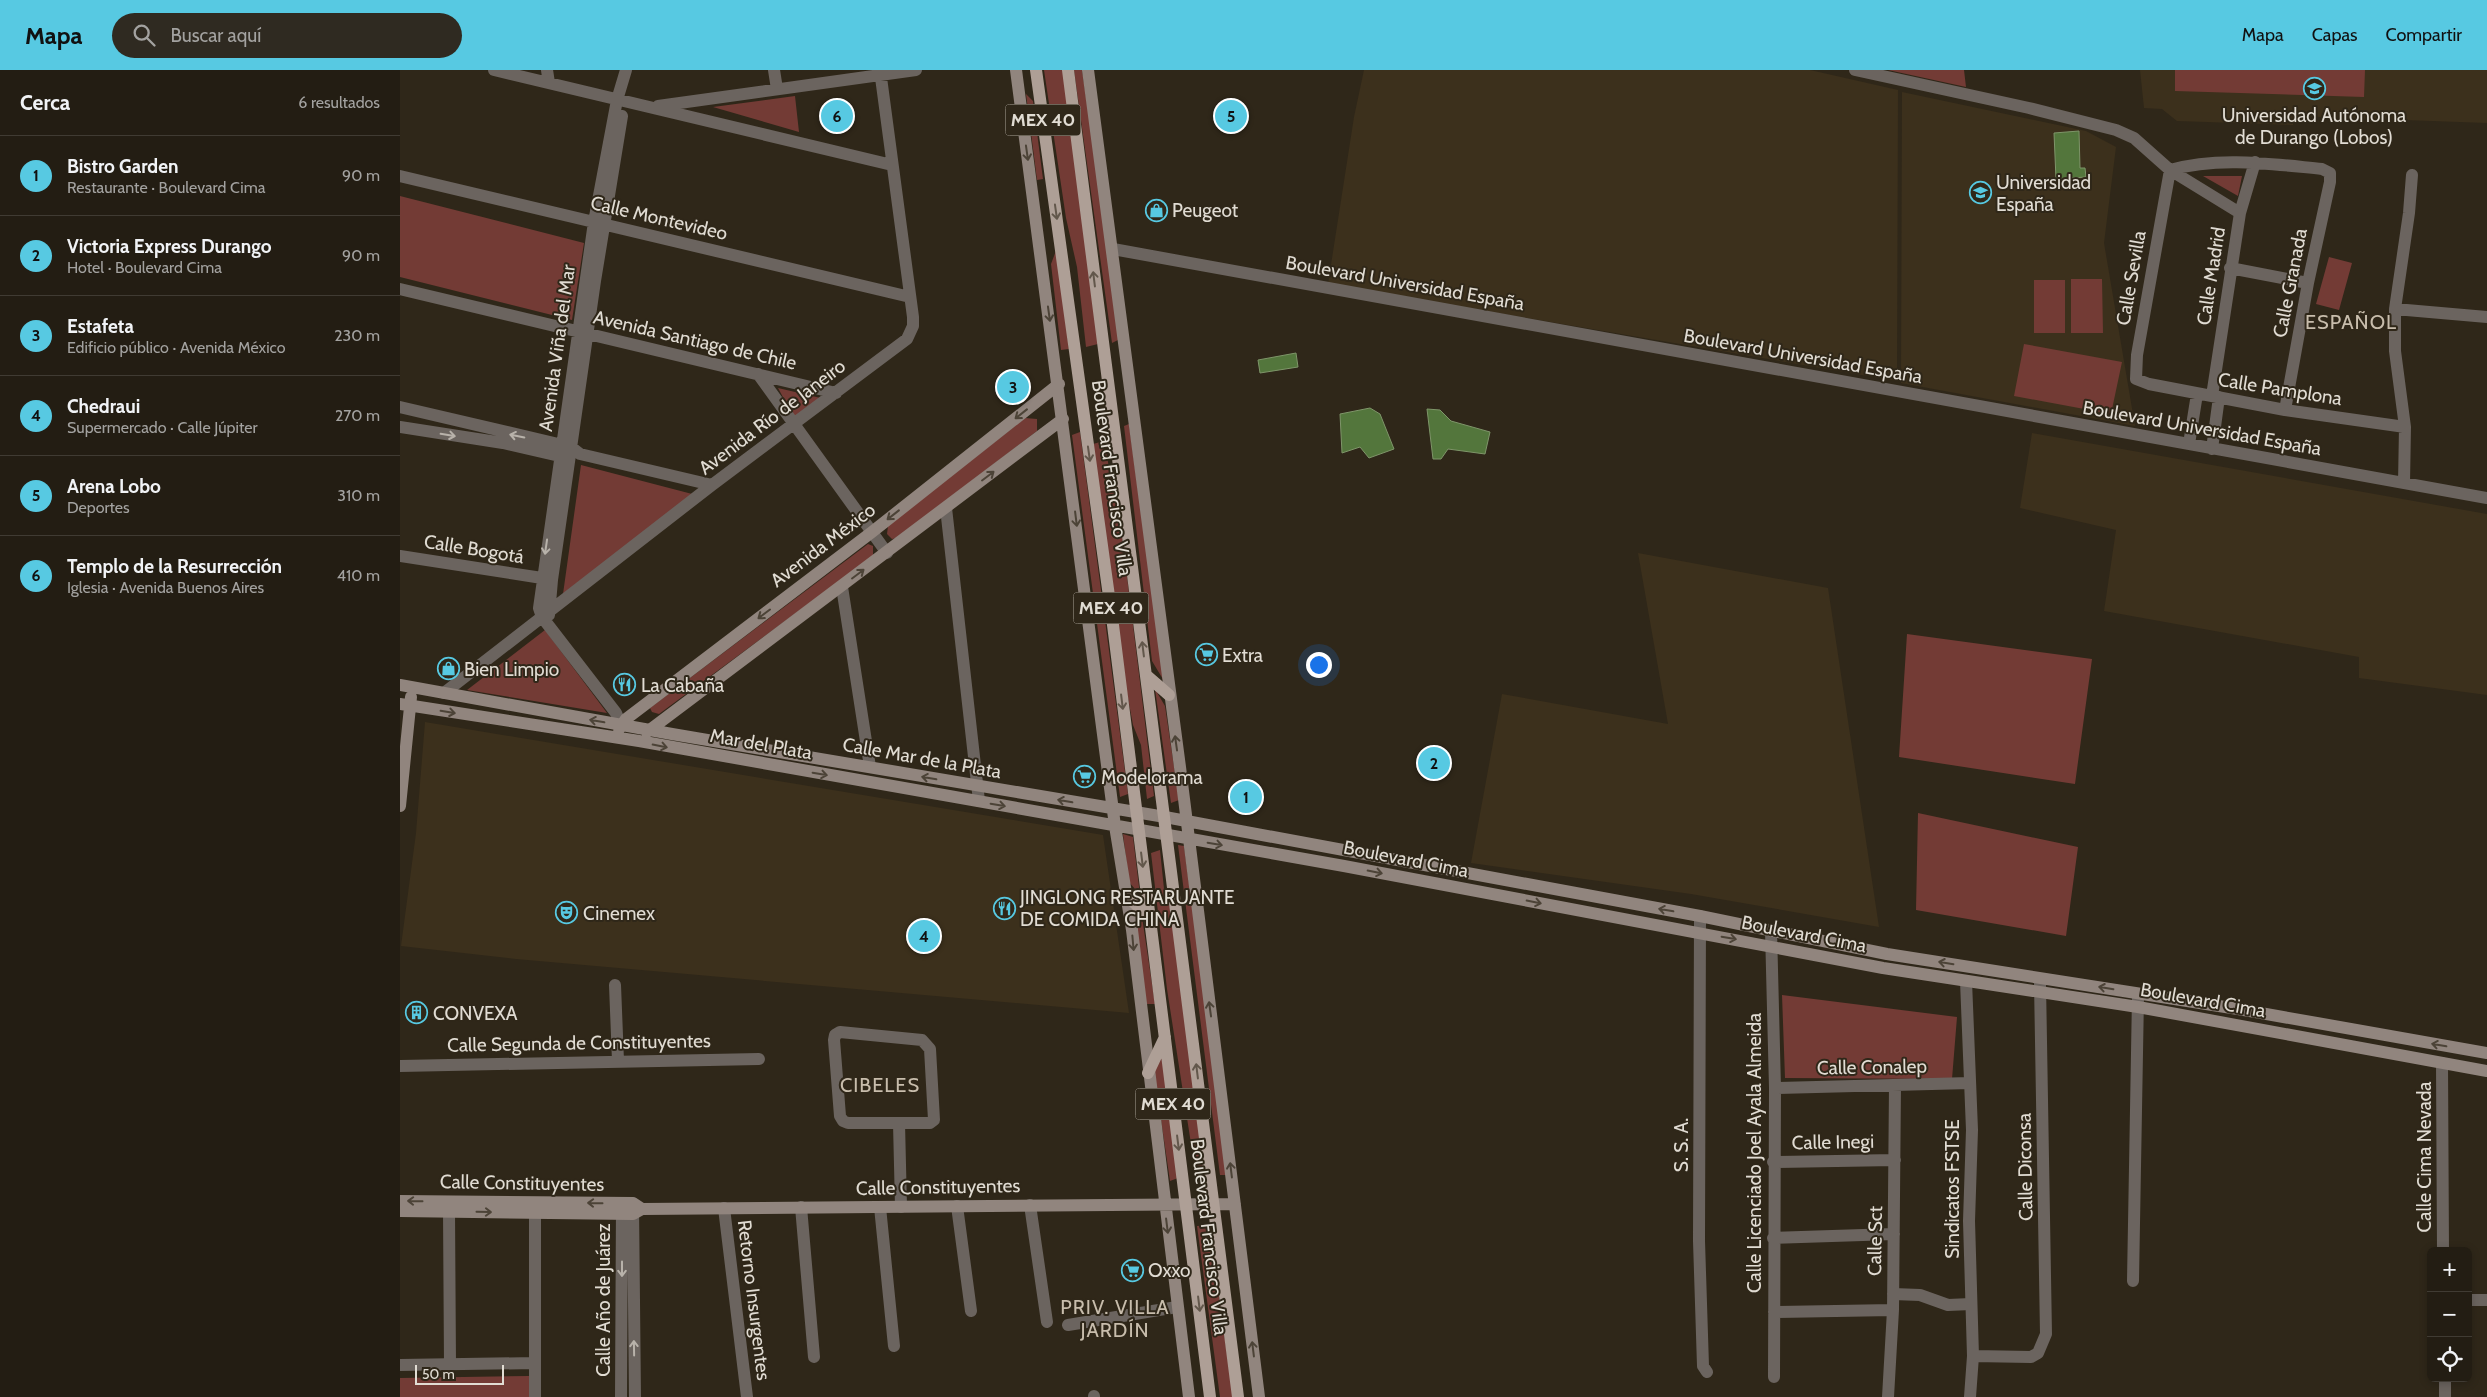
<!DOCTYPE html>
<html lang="es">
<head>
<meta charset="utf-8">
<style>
	body { margin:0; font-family:Cabin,sans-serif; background:#2f2a21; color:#f1f3f6 }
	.controls { position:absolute; right:15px; bottom:15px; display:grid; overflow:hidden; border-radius:8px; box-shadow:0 2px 8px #0003 }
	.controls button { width:45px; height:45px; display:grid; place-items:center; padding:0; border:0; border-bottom:1px solid #403b33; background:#231d13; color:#f1f3f6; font:25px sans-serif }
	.scale { position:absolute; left:15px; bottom:12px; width:89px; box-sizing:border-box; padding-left:5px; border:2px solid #e1dcd3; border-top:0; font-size:14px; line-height:18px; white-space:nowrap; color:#e1dcd3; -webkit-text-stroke:4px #2f2719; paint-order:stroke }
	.you { position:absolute; left:918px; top:594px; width:18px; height:18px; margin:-12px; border:4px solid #fff; border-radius:50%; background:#1a73e8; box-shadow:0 0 0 8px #1a73e833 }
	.badge { display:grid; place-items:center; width:32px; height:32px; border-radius:50%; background:#57c9e2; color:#111; font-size:16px; font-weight:700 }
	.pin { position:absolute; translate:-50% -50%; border:2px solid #fff; box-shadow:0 1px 5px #0006 }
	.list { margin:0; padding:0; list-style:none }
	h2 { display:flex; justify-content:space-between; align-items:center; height:65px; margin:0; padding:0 20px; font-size:21px }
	h2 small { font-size:16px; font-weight:400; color:#a3a2a0 }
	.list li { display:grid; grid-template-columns:32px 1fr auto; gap:15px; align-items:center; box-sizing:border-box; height:80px; padding:0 20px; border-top:1px solid #403b33 }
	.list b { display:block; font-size:19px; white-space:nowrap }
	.list p { margin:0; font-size:16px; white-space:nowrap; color:#a3a2a0 }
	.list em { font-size:16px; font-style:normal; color:#a3a2a0 }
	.icon { flex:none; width:28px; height:28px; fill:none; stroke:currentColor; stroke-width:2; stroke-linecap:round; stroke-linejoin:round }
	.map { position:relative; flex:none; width:2087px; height:1327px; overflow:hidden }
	header { display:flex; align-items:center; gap:30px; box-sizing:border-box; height:70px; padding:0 25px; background:#57c9e2; color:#111 }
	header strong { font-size:24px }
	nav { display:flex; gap:28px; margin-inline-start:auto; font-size:18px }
	.search { width:350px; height:45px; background:#2f2a21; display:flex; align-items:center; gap:12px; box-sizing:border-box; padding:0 18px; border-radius:28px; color:#a3a2a0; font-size:19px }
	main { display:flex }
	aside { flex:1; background:#231d13 }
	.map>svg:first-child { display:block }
</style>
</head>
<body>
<header>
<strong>Mapa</strong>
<div class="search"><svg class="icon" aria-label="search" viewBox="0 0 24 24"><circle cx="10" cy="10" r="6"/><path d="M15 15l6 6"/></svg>Buscar aquí</div>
<nav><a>Mapa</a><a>Capas</a><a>Compartir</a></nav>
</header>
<main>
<aside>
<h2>Cerca<small>6 resultados</small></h2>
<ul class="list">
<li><span class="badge">1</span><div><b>Bistro Garden</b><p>Restaurante · Boulevard Cima</p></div><em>90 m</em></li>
<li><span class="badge">2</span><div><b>Victoria Express Durango</b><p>Hotel · Boulevard Cima</p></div><em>90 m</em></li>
<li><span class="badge">3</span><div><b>Estafeta</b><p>Edificio público · Avenida México</p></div><em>230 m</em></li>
<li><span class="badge">4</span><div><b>Chedraui</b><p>Supermercado · Calle Júpiter</p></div><em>270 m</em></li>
<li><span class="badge">5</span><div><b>Arena Lobo</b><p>Deportes</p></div><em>310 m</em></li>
<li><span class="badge">6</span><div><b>Templo de la Resurrección</b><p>Iglesia · Avenida Buenos Aires</p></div><em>410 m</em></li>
</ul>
</aside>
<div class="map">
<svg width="2087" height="1327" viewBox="0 0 2087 1327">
	<rect width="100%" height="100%" fill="#2f2719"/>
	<path fill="#3c301c" d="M964 0H1410L1498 20 1497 311 928 214 954 47Z
		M1740 0H2087V53L1894 46 1893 55 1777 51 1762 39 1744 38Z
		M1502 22 1686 61 1716 77 1704 173 1735 356 1501 313Z
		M1632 363 2087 444V625L1959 608V587L1704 541 1716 460 1620 438Z
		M1238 483 1428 518 1479 857 1291 824 1071 793 1102 624 1268 654Z
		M25 652 703 765 729 943 116 889 1 876 16 763Z"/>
	<path fill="#733b35" d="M644 0H663L698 274 686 277 677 197 666 148Z
		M674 0H682L722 268 712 273Z
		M1488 0H1564L1566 17Z
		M1775 0H1965L1964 27 1775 21Z
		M626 24 633 31 643 109 637 110Z
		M395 26 399 62 313 37Z
		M1803 106H1842L1838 126Z
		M0 126 184 173 172 250 0 207Z
		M657 178 669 279 661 280 651 194Z
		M1929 187 1952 193 1939 240 1916 234Z
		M1671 209H1702L1703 263H1671Z
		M1634 210H1665V263H1634Z
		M1624 274 1722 292 1711 344 1614 326Z
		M378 318 425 329 396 351Z
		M625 348 637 349V361L497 468 492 469 487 464 488 456Z
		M729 354 764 611 752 591 724 356Z
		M680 362 728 724 720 727 672 365Z
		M704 371 722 466 754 726 747 729 741 675 733 655 725 612 693 374Z
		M181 395 296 425 163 524Z
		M468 474 473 476V486L259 644 252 642 250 638Z
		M145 560 207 643 67 620Z
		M1507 564 1692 589 1675 714 1499 687Z
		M755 619 765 636 779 730 771 733Z
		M1518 743 1678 777 1666 866 1516 840Z
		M723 764 733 767 740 825 729 812Z
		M778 775 784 776 828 1105H820Z
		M760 780 764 819 774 850 810 1100 796 1106 767 919 751 783Z
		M733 837 742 847 755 934H745Z
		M1382 925 1557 947 1552 1009 1385 1008Z
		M762 987 778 1108 770 1111 754 1002Z
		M809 1155 833 1327H820L797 1156Z
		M129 1306V1327H0V1308Z"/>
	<path fill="#53763c" stroke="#7e9569" d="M1679 61 1680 98H1685L1686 107 1656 109 1654 63Z
		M896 283 898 297 860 303 858 290Z
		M970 338 980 344 994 379 969 388 960 377 942 383 940 344Z
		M1027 339 1040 340 1051 351 1090 362 1085 384 1048 379 1041 389H1033Z"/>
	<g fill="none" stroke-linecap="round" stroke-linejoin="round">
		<path stroke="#6b645f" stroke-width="12" d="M94 0 492 95
			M147 0 149 13
			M374 0 377 19
			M1455 0 1629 38 1716 60 1734 68 1770 100 1840 143
			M258 36 516 0
			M0 106 510 227
			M713 179 2087 428
			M1830 198 1908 213
			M0 219 436 323
			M1995 239 2087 247
			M358 304 487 483
			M1812 326 1840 143 1855 92
			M0 337 171 377 180 384 312 415
			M1885 340 1908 213 1930 112V103L1922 99C1871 94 1819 86 1770 100L1737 285 1736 309 1749 314 1885 340 2005 357
			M0 357 103 373 168 388
			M1789 374 1797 324
			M1812 379 1819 327
			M2004 413 2005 357 1995 281V239L2009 143 2012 105
			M546 438 579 731
			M0 486 142 508
			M442 517 470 697
			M149 545 152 510 195 211 222 46
			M44 623 312 415 507 269 513 256V247L480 0
			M221 655 216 643 142 547 139 538 194 152 217 30 226 0
			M1300 846 1299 1171 1303 1296 1307 1302
			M1371 860 1375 1018 1374 1307
			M1566 911 1572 1060 1569 1151 1573 1286 1570 1327
			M215 915 218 991
			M440 962 522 970 530 979 534 1050 530 1053H448L443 1051 440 1046 434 970 435 965Z
			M2042 993 2043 1181
			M0 996 359 989
			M1375 1018 1570 1013
			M499 1053 501 1137
			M1373 1092 1495 1090
			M233 1135 235 1327
			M630 1135 647 1252
			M557 1136 571 1241
			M401 1137 414 1287
			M480 1137 494 1276
			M324 1138 347 1327
			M49 1141 50 1294
			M1373 1168 1494 1164
			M1733 1211 1738 926
			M1493 1224 1520 1225 1548 1235 1571 1234
			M2068 1230H2087
			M1374 1242 1493 1240
			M668 1255 777 1237
			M1573 1286 1631 1287 1638 1283 1646 1264 1640 913
			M0 1295 135 1293
			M2045 1308V1327
			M694 1326V1327
			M135 1327V1143
			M221 1327 222 1133
			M1488 1327 1493 1240 1495 1015"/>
		<path stroke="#91857e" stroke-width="12" d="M616 0 715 756 732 860 789 1327
			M688 0 780 697 859 1327
			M0 615 272 664 765 747 1300 846 1487 884 1838 939 2087 983
			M0 634 239 671 944 796 1483 898 1738 937 2087 1001
			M219 659 226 649 472 462 659 314
			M247 662 663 349
			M0 736 11 627
			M0 1131 233 1133 242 1139
			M0 1141 233 1144 242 1139 835 1134"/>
		<path stroke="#ae9f96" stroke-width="12" d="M636 0 713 555 810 1327
			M668 0C725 442 782 885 838 1327
			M746 605 769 625
			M725 824 749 847
			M748 1003 765 967"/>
	</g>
	<defs><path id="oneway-shaft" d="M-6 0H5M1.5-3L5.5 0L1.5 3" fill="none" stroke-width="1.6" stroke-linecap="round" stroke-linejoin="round" transform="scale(1.25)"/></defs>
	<g stroke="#4c4337">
		<use href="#oneway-shaft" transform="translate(627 83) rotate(82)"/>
		<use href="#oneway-shaft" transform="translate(649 244) rotate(82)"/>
		<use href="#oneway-shaft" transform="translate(621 344) rotate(142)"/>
		<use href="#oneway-shaft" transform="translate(588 406) rotate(-37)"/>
		<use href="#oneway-shaft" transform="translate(493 445) rotate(142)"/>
		<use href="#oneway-shaft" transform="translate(676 449) rotate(83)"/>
		<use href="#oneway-shaft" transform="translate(458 504) rotate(-37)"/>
		<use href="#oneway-shaft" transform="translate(364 544) rotate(143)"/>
		<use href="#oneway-shaft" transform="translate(48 642) rotate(9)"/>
		<use href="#oneway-shaft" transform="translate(197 651) rotate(-170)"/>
		<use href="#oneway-shaft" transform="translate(776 673) rotate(-98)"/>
		<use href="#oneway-shaft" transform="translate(260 676) rotate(11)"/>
		<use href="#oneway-shaft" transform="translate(420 704) rotate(10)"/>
		<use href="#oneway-shaft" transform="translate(529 708) rotate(-170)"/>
		<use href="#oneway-shaft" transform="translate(665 731) rotate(-170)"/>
		<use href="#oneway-shaft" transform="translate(598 735) rotate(10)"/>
		<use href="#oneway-shaft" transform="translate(815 774) rotate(10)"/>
		<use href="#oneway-shaft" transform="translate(975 802) rotate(11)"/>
		<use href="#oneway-shaft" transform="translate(1134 832) rotate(11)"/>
		<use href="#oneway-shaft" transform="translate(1266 840) rotate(-170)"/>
		<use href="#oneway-shaft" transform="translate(1329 868) rotate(10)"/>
		<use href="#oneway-shaft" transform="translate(733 873) rotate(85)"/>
		<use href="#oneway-shaft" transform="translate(1546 893) rotate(-171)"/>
		<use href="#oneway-shaft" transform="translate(1706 918) rotate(-171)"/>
		<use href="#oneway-shaft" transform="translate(810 939) rotate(-98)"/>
		<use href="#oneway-shaft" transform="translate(2039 975) rotate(-170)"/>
		<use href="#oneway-shaft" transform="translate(831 1100) rotate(-97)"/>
		<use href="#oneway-shaft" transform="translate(15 1131) rotate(-179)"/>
		<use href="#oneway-shaft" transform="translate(195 1133) rotate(-179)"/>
		<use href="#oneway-shaft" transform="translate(84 1142) rotate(1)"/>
		<use href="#oneway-shaft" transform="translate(767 1156) rotate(83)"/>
		<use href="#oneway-shaft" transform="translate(853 1279) rotate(-97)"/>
	</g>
	<g stroke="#62574b">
		<use href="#oneway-shaft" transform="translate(656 142) rotate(82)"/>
		<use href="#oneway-shaft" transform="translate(694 209) rotate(-97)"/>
		<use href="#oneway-shaft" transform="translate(689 384) rotate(82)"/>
		<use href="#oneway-shaft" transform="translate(743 579) rotate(-97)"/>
		<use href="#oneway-shaft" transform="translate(722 632) rotate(83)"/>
		<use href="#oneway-shaft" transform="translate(742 790) rotate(83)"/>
		<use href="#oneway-shaft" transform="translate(797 1001) rotate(-97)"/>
		<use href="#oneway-shaft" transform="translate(778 1073) rotate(83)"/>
		<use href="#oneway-shaft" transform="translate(799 1234) rotate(83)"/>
	</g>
	<g stroke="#b8b2aa">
		<use href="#oneway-shaft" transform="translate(48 365) rotate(9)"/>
		<use href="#oneway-shaft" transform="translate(117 366) rotate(-168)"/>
		<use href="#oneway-shaft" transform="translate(146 477) rotate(98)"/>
		<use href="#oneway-shaft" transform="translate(222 1199) rotate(90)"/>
		<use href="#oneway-shaft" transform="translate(234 1278) rotate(-91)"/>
	</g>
	<defs>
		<symbol id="university-ring" viewBox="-11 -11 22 22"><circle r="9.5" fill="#2f2719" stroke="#57c9e2" stroke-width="1.5"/><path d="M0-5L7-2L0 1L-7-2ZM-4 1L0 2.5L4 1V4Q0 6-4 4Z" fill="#57c9e2"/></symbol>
		<symbol id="school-ring" viewBox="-11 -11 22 22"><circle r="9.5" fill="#2f2719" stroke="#57c9e2" stroke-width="1.5"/><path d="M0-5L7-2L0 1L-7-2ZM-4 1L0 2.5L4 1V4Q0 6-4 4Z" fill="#57c9e2"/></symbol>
		<symbol id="shop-ring" viewBox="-11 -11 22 22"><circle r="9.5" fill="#2f2719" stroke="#57c9e2" stroke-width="1.5"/><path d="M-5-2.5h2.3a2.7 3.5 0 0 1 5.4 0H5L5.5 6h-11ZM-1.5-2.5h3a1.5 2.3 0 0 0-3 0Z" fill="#57c9e2"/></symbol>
		<symbol id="supermarket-ring" viewBox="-11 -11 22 22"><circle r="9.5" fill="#2f2719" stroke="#57c9e2" stroke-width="1.5"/><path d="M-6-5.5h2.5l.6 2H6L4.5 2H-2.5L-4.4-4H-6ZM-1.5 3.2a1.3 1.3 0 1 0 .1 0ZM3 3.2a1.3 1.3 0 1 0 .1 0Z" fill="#57c9e2"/></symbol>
		<symbol id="restaurant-ring" viewBox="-11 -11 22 22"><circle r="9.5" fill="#2f2719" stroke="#57c9e2" stroke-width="1.5"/><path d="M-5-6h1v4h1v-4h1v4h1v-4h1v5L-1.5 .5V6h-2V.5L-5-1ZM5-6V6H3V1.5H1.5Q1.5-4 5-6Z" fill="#57c9e2"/></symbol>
		<symbol id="theatre-ring" viewBox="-11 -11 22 22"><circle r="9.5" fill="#2f2719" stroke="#57c9e2" stroke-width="1.5"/><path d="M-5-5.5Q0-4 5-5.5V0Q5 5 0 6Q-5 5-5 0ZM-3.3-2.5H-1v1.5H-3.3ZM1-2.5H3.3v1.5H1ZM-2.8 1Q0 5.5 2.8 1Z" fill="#57c9e2"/></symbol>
		<symbol id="building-ring" viewBox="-11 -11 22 22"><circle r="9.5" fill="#2f2719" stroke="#57c9e2" stroke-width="1.5"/><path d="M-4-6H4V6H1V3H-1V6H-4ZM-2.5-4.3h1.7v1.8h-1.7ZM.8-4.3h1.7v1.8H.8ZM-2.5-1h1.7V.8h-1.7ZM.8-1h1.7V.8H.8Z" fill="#57c9e2"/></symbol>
	</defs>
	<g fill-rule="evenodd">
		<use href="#university-ring" x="1902" y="6" width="25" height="25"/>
		<use href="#school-ring" x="1568" y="110" width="25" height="25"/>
		<use href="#shop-ring" x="744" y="128" width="25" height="25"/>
		<use href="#supermarket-ring" x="794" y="572" width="25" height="25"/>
		<use href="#shop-ring" x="36" y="586" width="25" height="25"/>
		<use href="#restaurant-ring" x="212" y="602" width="25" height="25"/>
		<use href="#supermarket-ring" x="672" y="694" width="25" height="25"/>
		<use href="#restaurant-ring" x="592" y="826" width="25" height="25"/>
		<use href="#theatre-ring" x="154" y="830" width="25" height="25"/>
		<use href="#building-ring" x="4" y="930" width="25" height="25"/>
		<use href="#supermarket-ring" x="720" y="1188" width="25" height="25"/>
	</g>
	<g text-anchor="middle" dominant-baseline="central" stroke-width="4" stroke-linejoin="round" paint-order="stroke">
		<g fill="#2f2719" stroke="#aca69b" stroke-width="1">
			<rect x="605.5" y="34.5" width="75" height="31" rx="4"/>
			<rect x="673.5" y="522.5" width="75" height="31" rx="4"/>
			<rect x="735.5" y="1018.5" width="75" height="31" rx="4"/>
		</g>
		<g font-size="18" font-weight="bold" fill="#e1dcd3">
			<text x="643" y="50">MEX 40</text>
			<text x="711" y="538">MEX 40</text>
			<text x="773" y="1034">MEX 40</text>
		</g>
		<g font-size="19" fill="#e1dcd3" stroke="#2f2719" text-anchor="start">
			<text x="1914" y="45" text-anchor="middle">Universidad Autónoma<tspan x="1914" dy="22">de Durango (Lobos)</tspan></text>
			<text x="1596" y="112">Universidad<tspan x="1596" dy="22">España</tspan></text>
			<text x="772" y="140">Peugeot</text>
			<text x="822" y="585">Extra</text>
			<text x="64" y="599">Bien Limpio</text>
			<text x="241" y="615">La Cabaña</text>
			<text x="701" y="707">Modelorama</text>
			<text x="620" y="827">JINGLONG RESTARUANTE<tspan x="620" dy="22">DE COMIDA CHINA</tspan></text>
			<text x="183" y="843">Cinemex</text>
			<text x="33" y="943">CONVEXA</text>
			<text x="748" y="1200">Oxxo</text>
		</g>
		<g font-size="19" fill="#e1dcd3" stroke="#2f2719">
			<text transform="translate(259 148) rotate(13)">Calle Montevideo</text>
			<text transform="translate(1811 206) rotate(-81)">Calle Madrid</text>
			<text transform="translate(1731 208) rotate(-80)">Calle Sevilla</text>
			<text transform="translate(1005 213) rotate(10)">Boulevard Universidad España</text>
			<text transform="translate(1890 213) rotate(-79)">Calle Granada</text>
			<text transform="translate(295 270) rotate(13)">Avenida Santiago de Chile</text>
			<text transform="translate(157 278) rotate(-82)">Avenida Viña del Mar</text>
			<text transform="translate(1403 286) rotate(10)">Boulevard Universidad España</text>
			<text transform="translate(1880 319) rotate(9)">Calle Pamplona</text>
			<text transform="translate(372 347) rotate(-37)">Avenida Río de Janeiro</text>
			<text transform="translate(1802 358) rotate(10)">Boulevard Universidad España</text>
			<text transform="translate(712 408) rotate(82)">Boulevard Francisco Villa</text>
			<text transform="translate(423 475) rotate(-37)">Avenida México</text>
			<text transform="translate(74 479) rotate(9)">Calle Bogotá</text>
			<text transform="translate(361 674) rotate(10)">Mar del Plata</text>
			<text transform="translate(522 688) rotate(10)">Calle Mar de la Plata</text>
			<text transform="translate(1006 789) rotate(11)">Boulevard Cima</text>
			<text transform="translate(1404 864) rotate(11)">Boulevard Cima</text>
			<text transform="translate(1803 930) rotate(10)">Boulevard Cima</text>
			<text transform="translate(179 973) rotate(-1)">Calle Segunda de Constituyentes</text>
			<text transform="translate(1472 997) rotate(-1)">Calle Conalep</text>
			<text transform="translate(1433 1072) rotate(-1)">Calle Inegi</text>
			<text transform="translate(1281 1075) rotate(-90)">S. S. A.</text>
			<text transform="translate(1354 1083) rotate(-90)">Calle Licenciado Joel Ayala Almeida</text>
			<text transform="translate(2024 1087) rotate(-90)">Calle Cima Nevada</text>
			<text transform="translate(1625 1097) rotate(-91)">Calle Diconsa</text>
			<text transform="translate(122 1113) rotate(1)">Calle Constituyentes</text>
			<text transform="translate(538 1117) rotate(-1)">Calle Constituyentes</text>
			<text transform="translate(1552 1119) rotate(-90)">Sindicatos FSTSE</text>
			<text transform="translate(809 1167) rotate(83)">Boulevard Francisco Villa</text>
			<text transform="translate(1475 1171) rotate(-89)">Calle Sct</text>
			<text transform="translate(203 1230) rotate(-90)">Calle Año de Juárez</text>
			<text transform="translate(354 1230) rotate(83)">Retorno Insurgentes</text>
		</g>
		<g font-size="20" letter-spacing="1" fill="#c8bdac" stroke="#2f2719">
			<text x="1951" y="252">ESPAÑOL</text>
			<text x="480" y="1015">CIBELES</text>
			<text x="715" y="1237">PRIV. VILLA<tspan x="715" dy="23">JARDÍN</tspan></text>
		</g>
	</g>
</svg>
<div class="controls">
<button>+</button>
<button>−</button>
<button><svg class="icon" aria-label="locate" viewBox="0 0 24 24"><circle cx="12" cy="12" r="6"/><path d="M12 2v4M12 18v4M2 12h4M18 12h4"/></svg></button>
</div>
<div class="scale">50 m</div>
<div class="you"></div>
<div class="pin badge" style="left:846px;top:727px">1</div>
<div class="pin badge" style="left:1034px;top:693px">2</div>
<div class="pin badge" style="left:613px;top:317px">3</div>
<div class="pin badge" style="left:524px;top:866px">4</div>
<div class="pin badge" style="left:831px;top:46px">5</div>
<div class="pin badge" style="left:437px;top:46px">6</div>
</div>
</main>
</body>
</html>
